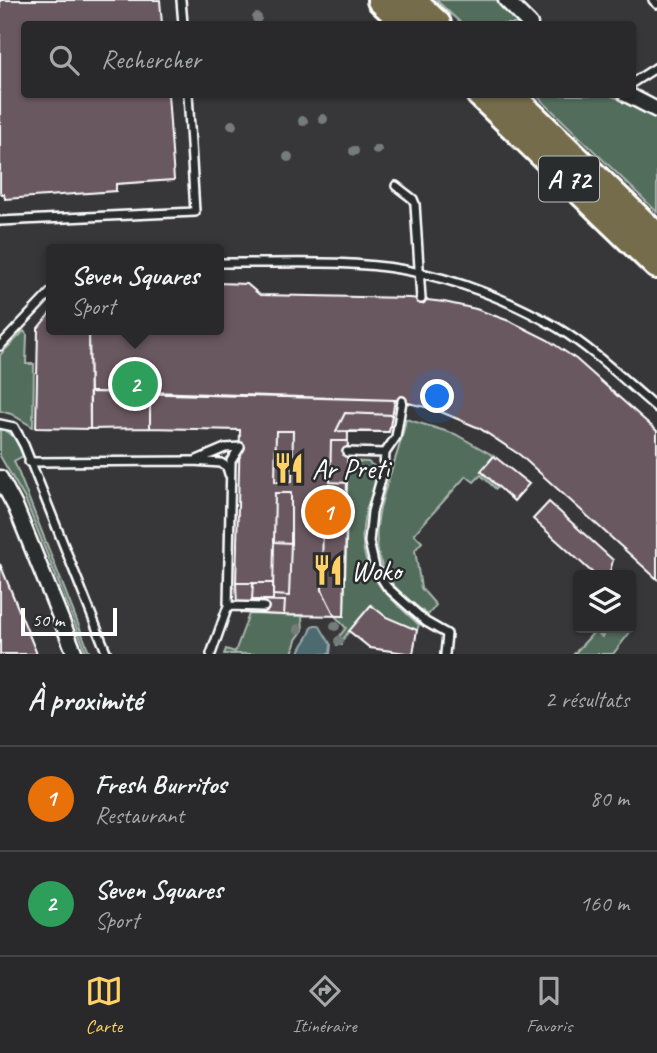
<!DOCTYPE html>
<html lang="fr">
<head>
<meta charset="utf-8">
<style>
	body { margin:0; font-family:Caveat,sans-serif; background:#353436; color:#f1f3f6 }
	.controls { position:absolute; right:21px; bottom:21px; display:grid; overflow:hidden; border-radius:7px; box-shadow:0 2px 5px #0004 }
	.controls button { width:63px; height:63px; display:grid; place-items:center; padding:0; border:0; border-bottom:2px solid #454447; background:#29282a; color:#f1f3f6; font:35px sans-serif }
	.scale { position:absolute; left:21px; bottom:18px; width:96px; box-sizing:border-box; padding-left:7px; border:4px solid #fff; border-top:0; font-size:19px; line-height:24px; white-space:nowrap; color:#fff; -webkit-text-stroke:5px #2a2d2e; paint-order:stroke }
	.you { position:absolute; left:438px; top:397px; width:24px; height:24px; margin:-18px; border:5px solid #fff; border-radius:50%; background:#1a73e8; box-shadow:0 0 0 10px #1a73e833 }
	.badge { display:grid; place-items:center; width:46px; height:46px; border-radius:50%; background:#ffd166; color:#fff; font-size:23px; font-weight:700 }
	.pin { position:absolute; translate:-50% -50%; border:4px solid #fff; box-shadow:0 2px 7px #0006 }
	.popup { position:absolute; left:46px; top:244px; width:178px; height:91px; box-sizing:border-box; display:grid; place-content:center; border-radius:7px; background:#29282a; filter:drop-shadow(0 2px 5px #0005); font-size:23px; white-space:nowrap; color:#a5a6a8 }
	.popup b { font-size:26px; color:#f1f3f6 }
	.popup::after { content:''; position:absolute; left:50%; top:100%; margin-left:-14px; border:14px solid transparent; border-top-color:#29282a }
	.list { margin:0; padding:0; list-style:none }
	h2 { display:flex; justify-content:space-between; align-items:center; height:91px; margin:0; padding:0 28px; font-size:30px }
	h2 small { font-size:23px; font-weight:400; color:#a5a6a8 }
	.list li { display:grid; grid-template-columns:46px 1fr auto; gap:21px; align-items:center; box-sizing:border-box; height:105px; padding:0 28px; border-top:2px solid #454447 }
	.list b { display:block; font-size:26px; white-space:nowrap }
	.list p { margin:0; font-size:23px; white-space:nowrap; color:#a5a6a8 }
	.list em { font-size:23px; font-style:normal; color:#a5a6a8 }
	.icon { flex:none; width:38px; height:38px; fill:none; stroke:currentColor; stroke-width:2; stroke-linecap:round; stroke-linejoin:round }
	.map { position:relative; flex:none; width:657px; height:654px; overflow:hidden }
	.search { position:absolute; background:#29282a; box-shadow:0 2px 5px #0004; left:21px; right:21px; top:21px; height:77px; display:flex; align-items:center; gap:18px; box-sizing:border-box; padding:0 24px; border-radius:7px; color:#a5a6a8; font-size:26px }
	.sheet { height:301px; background:#29282a }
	nav { display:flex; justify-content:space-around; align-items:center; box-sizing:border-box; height:98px; border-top:2px solid #454447; background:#29282a; font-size:19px; color:#a5a6a8 }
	nav a { display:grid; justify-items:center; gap:4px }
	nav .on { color:#ffd166 }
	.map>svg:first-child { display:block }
</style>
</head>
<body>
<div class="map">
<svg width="657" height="654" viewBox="0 0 657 654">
	<rect width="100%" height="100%" fill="#373638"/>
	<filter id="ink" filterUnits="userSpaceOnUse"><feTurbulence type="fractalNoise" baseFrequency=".0143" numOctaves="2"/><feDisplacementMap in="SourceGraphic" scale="14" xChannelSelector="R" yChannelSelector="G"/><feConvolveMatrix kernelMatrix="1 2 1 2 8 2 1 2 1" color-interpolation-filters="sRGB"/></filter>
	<g filter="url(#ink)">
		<path fill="#526d5c" stroke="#a8b6ae" stroke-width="2" d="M436 0H497L522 24H462Z
			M536 95H610L657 116V212Z
			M24 331 27 335 26 364H34L33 427 11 414 0 411V355Z
			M406 419 455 434 494 456 481 471 498 487 496 489 481 475 474 482 466 476 414 534 422 542 415 550 421 588 436 605 428 615C419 608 408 600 399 591 349 541 397 475 406 419Z
			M0 428C15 434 18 442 23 456L14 461 90 654H87L25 499 0 456Z
			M347 461 368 462 375 467 377 472C375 488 367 504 364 520 355 570 386 594 419 625L417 630 349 631 342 641V645H337L338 638 346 628 335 616H344Z
			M249 614 302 616 303 630 296 640 292 654H224L226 649 235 652Z
			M610 628H627L631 631 613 654H574L595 631 602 637Z"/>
		<path fill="#4d6b6f" stroke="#94a6a9" stroke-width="2" d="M315 625H319L331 645 330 654H299C300 644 310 639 312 626Z"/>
		<path fill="#6b5960" stroke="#fff" stroke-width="2" d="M0 0H160L162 24H24V94H168L174 180 116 184V191L5 199 4 194H0Z
			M219 283 247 284 260 295 410 298 444 302 476 309 512 322 548 340 576 359 657 431V579L520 455 479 428 434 409 395 400 90 392 89 330H219Z
			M51 312V330H89L90 429 36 428 38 328Z
			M90 392H150V428L90 429Z
			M150 392 395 400 389 432H348L344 616 284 615 285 601 252 600 253 583H236L240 430 150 428Z
			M345 413 392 415 389 432 336 431Z
			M276 431H293L292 482H275Z
			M331 441H348L347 483 330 482Z
			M494 456 529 484 514 501 481 471Z
			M275 493H291V543L274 542Z
			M549 502 613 560 609 575H595L533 519Z
			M323 505 347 506 344 616H335L322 590Z
			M274 542 291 543 289 596 273 595Z
			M0 564 37 654H0Z
			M236 583H253L252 600 285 601 284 615 241 613 237 606Z
			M253 583H273V600H252Z
			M371 605 386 617 417 630 413 654 370 648 349 631Z"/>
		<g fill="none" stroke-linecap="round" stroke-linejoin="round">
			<defs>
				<path id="lane" d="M181 0 183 24
					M653 0 657 4
					M632 83 657 67
					M396 186 413 199 415 204 421 299
					M0 221 195 212 188 94
					M219 263C280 264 344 259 405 270 457 279 512 301 558 328 594 350 625 381 657 408
					M0 346 51 292
					M402 401 396 437 385 453 384 468 372 512 369 542 375 568 387 587 426 622 447 634 445 654
					M0 424 14 427 24 445 107 654
					M347 452 385 453
					M197 460 225 448 240 447
					M29 462 193 461 221 463 227 467 229 474
					M228 606 264 607
					M211 654 228 606 231 461 240 447"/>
				<path id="street" d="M506 0 530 24
					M626 94 657 110
					M0 478 16 508 75 654"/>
				<path id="highway" d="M381 0 407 24
					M411 0 437 24
					M480 94 657 265
					M509 94 657 237"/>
			</defs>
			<use href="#lane" stroke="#fff" stroke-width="12"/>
			<use href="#street" stroke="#fff" stroke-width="19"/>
			<use href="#highway" stroke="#fff" stroke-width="32"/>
			<use href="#lane" stroke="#2a2d2e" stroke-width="7"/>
			<use href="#street" stroke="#2a2d2e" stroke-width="14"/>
			<use href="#highway" stroke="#746c4b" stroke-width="26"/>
		</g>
		<g fill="#757c79">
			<circle cx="257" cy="18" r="5"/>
			<circle cx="323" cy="119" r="5"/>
			<circle cx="303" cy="121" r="5"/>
			<circle cx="232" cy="125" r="5"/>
			<circle cx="377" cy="150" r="5"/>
			<circle cx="354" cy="151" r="5"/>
			<circle cx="288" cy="157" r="5"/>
			<circle cx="335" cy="626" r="5"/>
			<circle cx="298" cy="629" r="5"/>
			<circle cx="339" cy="641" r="5"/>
		</g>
	</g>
	<defs>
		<symbol id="restaurant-bare" viewBox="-9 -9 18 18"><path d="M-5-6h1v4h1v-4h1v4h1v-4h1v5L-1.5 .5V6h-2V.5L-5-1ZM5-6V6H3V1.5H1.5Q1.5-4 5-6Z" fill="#ffd166" stroke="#2a2d2e" stroke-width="2.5" paint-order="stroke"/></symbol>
	</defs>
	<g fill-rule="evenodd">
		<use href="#restaurant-bare" x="267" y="446" width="44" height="44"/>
		<use href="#restaurant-bare" x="306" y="548" width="44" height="44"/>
	</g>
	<g text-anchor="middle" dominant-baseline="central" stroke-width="5" stroke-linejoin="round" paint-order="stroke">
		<rect fill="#2a2d2e" stroke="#bfc0c0" stroke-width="2" x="539" y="156.5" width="60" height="45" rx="5"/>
		<g font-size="26" font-weight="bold" fill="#fff">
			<text x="569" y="179">A 72</text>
		</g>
		<g font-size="28" fill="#fff" stroke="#2a2d2e" text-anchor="start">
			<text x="312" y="468">Ar Preti</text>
			<text x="351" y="570">Woko</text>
		</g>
	</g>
</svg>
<div class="controls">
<button><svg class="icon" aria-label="layers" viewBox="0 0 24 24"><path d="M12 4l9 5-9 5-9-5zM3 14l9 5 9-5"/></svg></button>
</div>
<div class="scale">50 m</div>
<div class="you"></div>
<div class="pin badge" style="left:328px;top:512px;background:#e8710a">1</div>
<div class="pin badge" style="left:135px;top:384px;background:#2e9e5b">2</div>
<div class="popup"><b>Seven Squares</b>Sport</div>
<div class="search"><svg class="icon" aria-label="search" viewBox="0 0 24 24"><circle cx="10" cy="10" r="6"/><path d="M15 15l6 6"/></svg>Rechercher</div>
</div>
<section class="sheet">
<h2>À proximité<small>2 résultats</small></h2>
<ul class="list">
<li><span class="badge" style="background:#e8710a">1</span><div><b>Fresh Burritos</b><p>Restaurant</p></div><em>80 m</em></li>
<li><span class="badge" style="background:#2e9e5b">2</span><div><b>Seven Squares</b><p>Sport</p></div><em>160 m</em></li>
</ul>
</section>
<nav>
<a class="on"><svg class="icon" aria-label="map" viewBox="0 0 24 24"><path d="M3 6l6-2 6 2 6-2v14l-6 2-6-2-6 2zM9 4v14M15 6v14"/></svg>Carte</a>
<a><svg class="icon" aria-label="directions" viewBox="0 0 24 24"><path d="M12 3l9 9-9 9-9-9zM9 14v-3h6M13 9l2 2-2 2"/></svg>Itinéraire</a>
<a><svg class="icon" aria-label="saved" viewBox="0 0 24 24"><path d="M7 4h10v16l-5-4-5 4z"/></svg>Favoris</a>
</nav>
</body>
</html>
